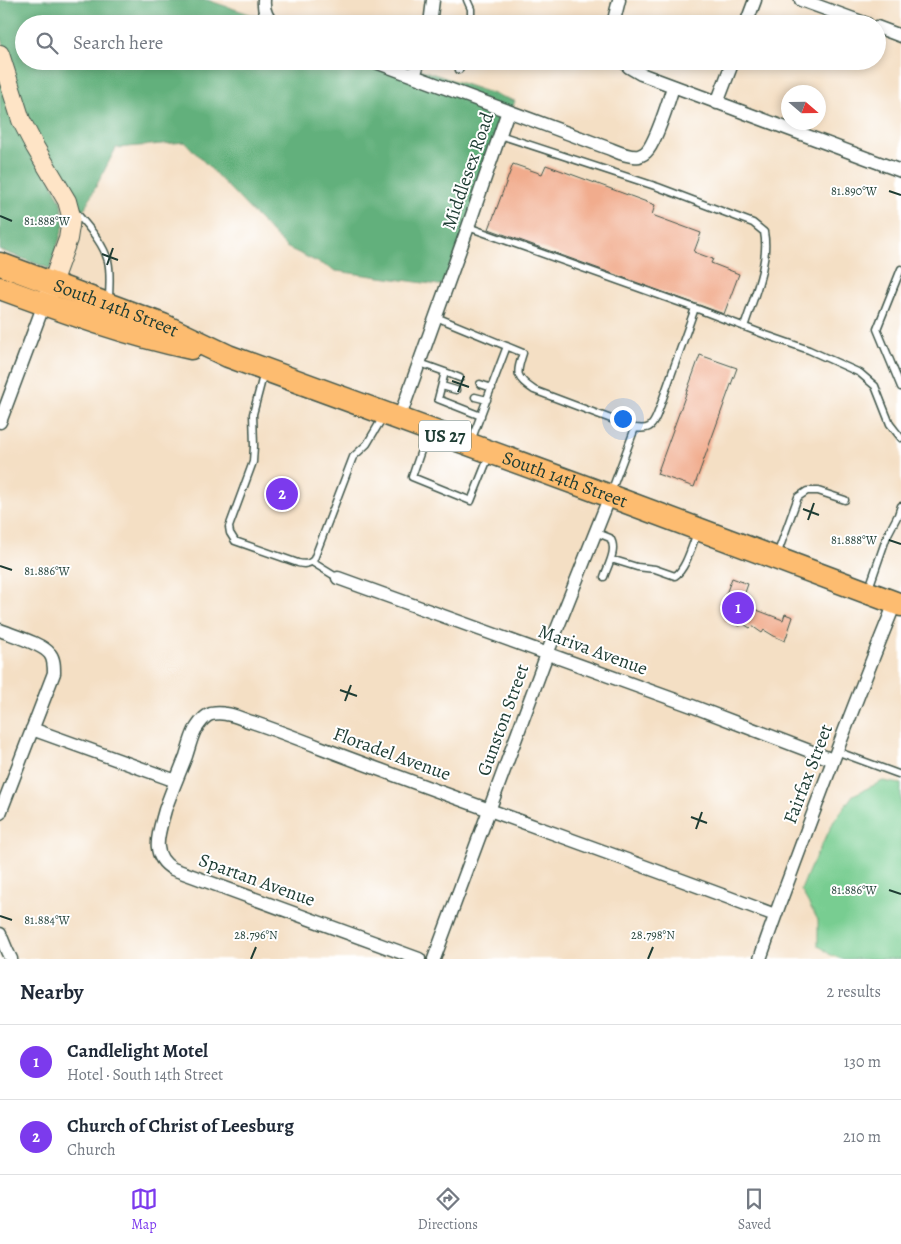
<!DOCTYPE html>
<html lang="en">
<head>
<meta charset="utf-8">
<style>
	body { margin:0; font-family:Alegreya,serif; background:#f2f2f3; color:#1f2937 }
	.compass { position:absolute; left:781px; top:85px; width:45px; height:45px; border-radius:50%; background:#fff; box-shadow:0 2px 8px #0003; rotate:110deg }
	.you { position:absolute; left:622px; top:418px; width:18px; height:18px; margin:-12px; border:4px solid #fff; border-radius:50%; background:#1a73e8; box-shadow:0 0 0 8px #1a73e833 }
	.badge { display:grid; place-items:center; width:32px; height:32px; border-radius:50%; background:#7c3aed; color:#fff; font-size:16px; font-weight:700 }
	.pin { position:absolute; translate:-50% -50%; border:2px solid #fff; box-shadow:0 1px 5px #0006 }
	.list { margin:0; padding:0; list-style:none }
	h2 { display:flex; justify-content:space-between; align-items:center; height:65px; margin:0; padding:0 20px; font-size:21px }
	h2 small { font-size:16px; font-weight:400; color:#747a83 }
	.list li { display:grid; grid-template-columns:32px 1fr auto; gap:15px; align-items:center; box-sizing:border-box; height:75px; padding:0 20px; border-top:1px solid #e0e1e3 }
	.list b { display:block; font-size:19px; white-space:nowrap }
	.list p { margin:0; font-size:16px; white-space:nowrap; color:#747a83 }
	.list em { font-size:16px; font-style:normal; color:#747a83 }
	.icon { flex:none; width:28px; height:28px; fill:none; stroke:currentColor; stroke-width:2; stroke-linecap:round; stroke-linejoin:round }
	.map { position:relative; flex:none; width:901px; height:959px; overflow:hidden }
	.search { position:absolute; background:#fff; box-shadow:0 2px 8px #0003; left:15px; right:15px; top:15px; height:55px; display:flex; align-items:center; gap:12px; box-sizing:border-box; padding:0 18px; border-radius:28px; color:#747a83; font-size:19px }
	.sheet { height:215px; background:#fff }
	nav { display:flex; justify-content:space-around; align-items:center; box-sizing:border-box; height:70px; border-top:1px solid #e0e1e3; background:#fff; font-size:14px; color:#747a83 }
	nav a { display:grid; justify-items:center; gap:2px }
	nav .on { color:#7c3aed }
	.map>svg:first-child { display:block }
</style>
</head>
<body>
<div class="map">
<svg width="901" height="959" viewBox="0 0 901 959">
	<rect width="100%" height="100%" fill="#fff"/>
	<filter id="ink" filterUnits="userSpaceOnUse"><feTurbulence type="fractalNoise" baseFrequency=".02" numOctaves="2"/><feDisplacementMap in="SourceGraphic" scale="10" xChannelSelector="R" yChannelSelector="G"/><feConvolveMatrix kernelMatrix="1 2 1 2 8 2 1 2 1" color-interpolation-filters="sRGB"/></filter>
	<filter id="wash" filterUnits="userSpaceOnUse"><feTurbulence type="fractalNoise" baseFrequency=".0096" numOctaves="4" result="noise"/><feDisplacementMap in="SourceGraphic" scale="20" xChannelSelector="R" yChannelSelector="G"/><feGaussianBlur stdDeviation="1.12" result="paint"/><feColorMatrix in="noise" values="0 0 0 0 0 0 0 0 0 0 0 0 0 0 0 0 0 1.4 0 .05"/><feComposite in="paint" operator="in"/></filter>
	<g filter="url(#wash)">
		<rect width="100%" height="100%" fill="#f4dfc4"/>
		<path fill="#78cd91" stroke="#4c8562" d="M883 781 901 784V959H841L829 954 822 948 818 946V920L801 890 810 868 834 821 853 795Z"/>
		<path fill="#62b07b" stroke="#407658" d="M0 0H207L280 24H24V61H395L515 101 446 286 336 271 286 247 185 142 116 148 77 223 27 119 0 33Z
			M0 74 61 202 64 225 50 269 0 250Z"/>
		<g id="blocks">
			<path fill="#f1ac8d" d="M513 164 542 174 546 165 655 205 652 215 701 233 694 252 713 259 711 263 739 274 724 314 489 229Z
				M700 355 737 368 694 487 657 474Z
				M732 578 748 584 741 604 783 620 785 614 793 617 785 641 774 636 764 630 762 633 752 626 750 628 742 623 740 626 724 620 728 610 721 607Z"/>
		</g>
	</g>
	<g filter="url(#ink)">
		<use href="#blocks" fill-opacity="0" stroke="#3f554a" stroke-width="1"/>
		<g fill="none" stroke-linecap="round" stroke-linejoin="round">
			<defs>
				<path id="lane" d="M467 0 471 9V24
					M459 70 462 61
					M500 135 658 187 753 223 764 232C770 262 753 299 744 327
					M75 211C87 226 103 242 108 261 111 273 109 288 109 301
					M468 227 695 308
					M901 269 877 329 901 387
					M436 317 523 353C516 374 515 377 534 390L635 428
					M420 363 445 372 438 399 481 416
					M264 372 253 414 254 446 253 462 229 527 230 533 235 541 298 563C305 565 310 564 314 559L353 457 367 444 383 417
					M445 372 460 378
					M480 384 492 388
					M442 386 456 390
					M475 397 487 400
					M427 433 412 477 471 501 489 456
					M471 441 507 346
					M611 492 635 428C649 430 652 427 657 415L695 308 766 335 809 350 860 373 875 386 890 424 901 438
					M900 515H898L901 506
					M595 532 610 538C618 549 608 565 604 577
					M777 555 798 497 807 491H818L845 500
					M611 559 637 567 655 569 675 576C686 569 692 545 697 533
					M312 562 338 578
					M869 588 887 536 898 515
					M836 751 901 775"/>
				<path id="street" d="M264 0C263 10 266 17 273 24
					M801 0 867 24
					M430 24 433 0
					M613 24 619 0
					M746 24 755 0
					M877 27 901 36
					M373 61 605 147C614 150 628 158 639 156 641 155 644 154 646 152 655 144 669 100 673 87
					M623 61 629 67 641 74 901 171
					M414 76 419 61
					M717 103 733 61
					M399 419 468 227 508 111
					M0 422 44 304
					M338 578 692 706 833 760
					M0 630C12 635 43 644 50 654 54 659 54 666 54 673L0 813
					M32 729 176 781
					M0 934 7 951 11 959
					M419 959 173 869C149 855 159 833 165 810 171 792 179 774 186 756 189 747 191 738 195 730 199 724 204 716 211 714 216 713 222 713 226 714 235 715 244 720 252 722 276 730 299 739 322 748 472 805 625 858 775 915
					M434 959 547 654 610 496
					M760 959C775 914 792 871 808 827 836 752 865 677 895 603"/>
				<path id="secondary" d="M0 54 21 120 35 147 67 201 71 216 70 226 68 239 48 294"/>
				<g id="highway">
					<path id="s1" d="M0 264 163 325 228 356 610 496 901 605"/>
					<path d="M0 288C63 311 125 334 191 348"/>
				</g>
			</defs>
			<use href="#lane" stroke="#3f554a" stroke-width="9"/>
			<use href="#street" stroke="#3f554a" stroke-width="15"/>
			<use href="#secondary" stroke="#3f554a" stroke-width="20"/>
			<use href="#highway" stroke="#3f554a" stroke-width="25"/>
			<use href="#lane" stroke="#fff" stroke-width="6"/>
			<use href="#street" stroke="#fff" stroke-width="12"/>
			<use href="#secondary" stroke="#fee4c6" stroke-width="18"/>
			<use href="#highway" stroke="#fdbc70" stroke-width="22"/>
		</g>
	</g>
	<path fill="none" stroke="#1f3d34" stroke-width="2" d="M889 191 901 195M0 216 12 221M102 254 118 260M107 265 113 248M452 381 469 387M458 392 464 376M803 509 819 515M808 520 814 503M889 540 901 544M0 566 12 570M340 690 357 696M345 701 351 685M691 817 707 823M696 829 702 812M889 890 901 894M0 916 12 920M251 959 256 947M648 959 653 947"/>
	<g text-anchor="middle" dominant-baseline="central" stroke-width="4" stroke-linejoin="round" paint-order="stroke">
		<rect fill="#fff" stroke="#627771" stroke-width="1" x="419" y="420.5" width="52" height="31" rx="4"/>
		<g font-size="18" font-weight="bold" fill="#1f3d34">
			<text x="445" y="436">US 27</text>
		</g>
		<g font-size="19" fill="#1f3d34" stroke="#fff">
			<text transform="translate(468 171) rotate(-71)">Middlesex Road</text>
			<text stroke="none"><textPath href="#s1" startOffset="124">South 14th Street</textPath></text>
			<text stroke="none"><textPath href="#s1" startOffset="605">South 14th Street</textPath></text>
			<text transform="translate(593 650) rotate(20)">Mariva Avenue</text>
			<text transform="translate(503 720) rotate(-70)">Gunston Street</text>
			<text transform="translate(392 754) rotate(20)">Floradel Avenue</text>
			<text transform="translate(808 774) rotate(-69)">Fairfax Street</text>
			<text transform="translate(257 880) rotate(20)">Spartan Avenue</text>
		</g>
	</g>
	<g font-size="12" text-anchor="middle" fill="#1f3d34" stroke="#fff" stroke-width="4" stroke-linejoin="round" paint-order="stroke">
		<text x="854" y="195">81.890°W</text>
		<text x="47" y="225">81.888°W</text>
		<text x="854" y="544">81.888°W</text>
		<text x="47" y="575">81.886°W</text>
		<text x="854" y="894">81.886°W</text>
		<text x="47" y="924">81.884°W</text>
		<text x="256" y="939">28.796°N</text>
		<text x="653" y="939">28.798°N</text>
	</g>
</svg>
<svg class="compass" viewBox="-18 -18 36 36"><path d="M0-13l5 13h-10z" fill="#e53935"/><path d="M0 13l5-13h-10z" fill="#747a83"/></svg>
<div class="you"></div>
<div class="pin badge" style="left:738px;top:608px">1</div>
<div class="pin badge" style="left:282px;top:494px">2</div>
<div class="search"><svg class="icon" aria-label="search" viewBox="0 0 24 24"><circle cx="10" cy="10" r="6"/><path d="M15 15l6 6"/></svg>Search here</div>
</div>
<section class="sheet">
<h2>Nearby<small>2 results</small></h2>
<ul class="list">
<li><span class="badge">1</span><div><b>Candlelight Motel</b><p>Hotel · South 14th Street</p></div><em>130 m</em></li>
<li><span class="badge">2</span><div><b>Church of Christ of Leesburg</b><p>Church</p></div><em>210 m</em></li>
</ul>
</section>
<nav>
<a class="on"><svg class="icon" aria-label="map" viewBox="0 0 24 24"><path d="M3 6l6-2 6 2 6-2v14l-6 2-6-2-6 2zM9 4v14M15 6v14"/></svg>Map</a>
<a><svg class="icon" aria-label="directions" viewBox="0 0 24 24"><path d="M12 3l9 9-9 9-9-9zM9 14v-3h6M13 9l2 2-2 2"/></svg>Directions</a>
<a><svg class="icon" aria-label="saved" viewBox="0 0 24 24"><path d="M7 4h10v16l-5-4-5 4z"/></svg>Saved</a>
</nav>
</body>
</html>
